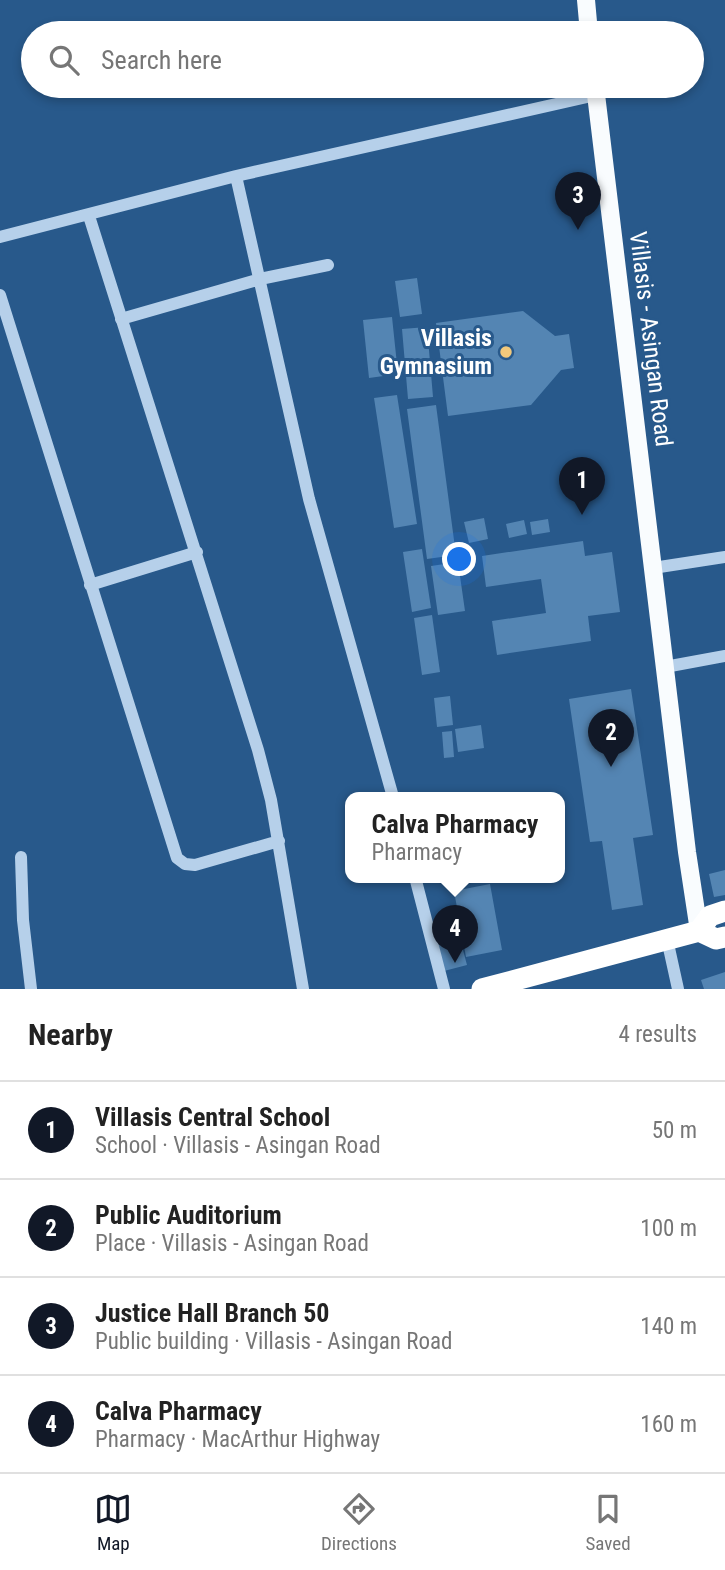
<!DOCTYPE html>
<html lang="en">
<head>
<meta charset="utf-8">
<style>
	body { margin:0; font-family:"Roboto Condensed",sans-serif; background:#f6f6f6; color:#222 }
	.you { position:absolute; left:460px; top:560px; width:24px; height:24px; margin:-18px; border:5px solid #fff; border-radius:50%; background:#1a73e8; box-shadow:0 0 0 10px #1a73e833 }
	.badge { display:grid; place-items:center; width:46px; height:46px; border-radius:50%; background:#111827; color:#fff; font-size:23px; font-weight:700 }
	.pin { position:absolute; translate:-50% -58px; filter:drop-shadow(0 2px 4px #0008) }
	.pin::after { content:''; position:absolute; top:37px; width:24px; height:21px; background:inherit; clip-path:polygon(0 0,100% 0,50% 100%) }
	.popup { position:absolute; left:345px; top:792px; width:220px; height:91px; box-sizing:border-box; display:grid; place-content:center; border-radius:14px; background:#fff; filter:drop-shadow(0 2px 5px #0005); font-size:23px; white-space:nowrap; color:#767676 }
	.popup b { font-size:26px; color:#222 }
	.popup::after { content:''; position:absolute; left:50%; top:100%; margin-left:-14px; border:14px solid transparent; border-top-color:#fff }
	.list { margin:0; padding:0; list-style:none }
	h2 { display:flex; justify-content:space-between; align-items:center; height:91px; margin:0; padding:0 28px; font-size:30px }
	h2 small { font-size:23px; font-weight:400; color:#767676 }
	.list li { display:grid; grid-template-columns:46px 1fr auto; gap:21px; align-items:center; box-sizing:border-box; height:98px; padding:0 28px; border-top:2px solid #e0e0e0 }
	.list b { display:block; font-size:26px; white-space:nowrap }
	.list p { margin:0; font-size:23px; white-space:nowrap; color:#767676 }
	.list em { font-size:23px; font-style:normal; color:#767676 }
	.icon { flex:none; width:38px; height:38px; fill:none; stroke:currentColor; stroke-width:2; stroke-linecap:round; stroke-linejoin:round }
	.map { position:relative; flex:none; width:725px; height:989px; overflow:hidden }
	.search { position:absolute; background:#fff; box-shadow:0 4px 10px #0003; left:21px; right:21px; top:21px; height:77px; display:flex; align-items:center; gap:18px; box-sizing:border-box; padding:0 24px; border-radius:38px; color:#767676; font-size:26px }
	.sheet { height:483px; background:#fff }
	nav { display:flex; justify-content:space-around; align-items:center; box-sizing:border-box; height:98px; border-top:2px solid #e0e0e0; background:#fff; font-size:19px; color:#767676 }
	nav a { display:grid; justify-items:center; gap:4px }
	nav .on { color:#111827 }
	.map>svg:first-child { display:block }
</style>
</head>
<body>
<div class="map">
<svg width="725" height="989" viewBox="0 0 725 989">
	<rect width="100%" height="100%" fill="#28598b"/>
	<path fill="#5485b3" d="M417 278 422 314 400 317 395 281Z
		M523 311 555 336 569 334 574 368 561 370 531 405 448 416 436 323Z
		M392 317 398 374 369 378 363 320Z
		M427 327 433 397 408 399 402 329Z
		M397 395 417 524 394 528 374 398Z
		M436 405 456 555 427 559 407 409Z
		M484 518 488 539 469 543 464 522Z
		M548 519 550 532 532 535 530 522Z
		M524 520 527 534 509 538 506 524Z
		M583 541 585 556 612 552 620 612 588 616 591 641 497 655 492 621 546 613 541 579 486 587 482 556Z
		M422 549 431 608 412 612 403 552Z
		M458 562 465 611 438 615 431 566Z
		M432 615 440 672 422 675 414 618Z
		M631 689 653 835 633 838 643 905 612 910 602 841 590 842 569 699Z
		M450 696 453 725 437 727 434 698Z
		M481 725 484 748 458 752 455 729Z
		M452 731 454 757 444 758 442 732Z
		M725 870V895L714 897 709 874Z
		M490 884 502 950 466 957 454 891Z
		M460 939 467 965 444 971 437 945Z
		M725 972V989H704L701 980Z"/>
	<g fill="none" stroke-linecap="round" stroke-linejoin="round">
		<path stroke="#b6d0ea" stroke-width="12" d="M236 176 309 499 393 797
			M89 216 258 750 271 800 303 989
			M0 237 236 176 596 95
			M0 295 177 858 185 864 195 865 279 841
			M121 319 260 279 328 265
			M653 568 725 557
			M90 585 197 552
			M665 667 725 656
			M21 857 23 920 31 989
			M415 877 444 989
			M667 939 678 989"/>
		<path stroke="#f9fcfe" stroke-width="18" d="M586 0 589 33
			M595 86 687 852 699 931"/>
		<path stroke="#fff" stroke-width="21" d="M699 931 710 916 725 911
			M482 989 699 931 716 939 725 937"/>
	</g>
	<circle fill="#f2c97c" stroke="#28598b" stroke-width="2.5" cx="506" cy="352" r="7"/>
	<g text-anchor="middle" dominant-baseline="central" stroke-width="6" stroke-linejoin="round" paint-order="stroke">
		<g font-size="24" font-weight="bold" fill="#fff" stroke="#28598b" text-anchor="end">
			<text x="492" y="338">Villasis<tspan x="492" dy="28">Gymnasium</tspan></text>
		</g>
		<g font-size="24" fill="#fff" stroke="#28598b">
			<text transform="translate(651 339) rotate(83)">Villasis - Asingan Road</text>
		</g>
	</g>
</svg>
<div class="you"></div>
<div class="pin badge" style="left:582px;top:515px">1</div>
<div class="pin badge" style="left:611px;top:767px">2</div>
<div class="pin badge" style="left:578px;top:230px">3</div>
<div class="pin badge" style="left:455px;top:963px">4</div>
<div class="popup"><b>Calva Pharmacy</b>Pharmacy</div>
<div class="search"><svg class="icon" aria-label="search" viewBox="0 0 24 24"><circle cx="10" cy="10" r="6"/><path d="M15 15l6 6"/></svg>Search here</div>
</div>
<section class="sheet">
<h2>Nearby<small>4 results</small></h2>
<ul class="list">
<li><span class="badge">1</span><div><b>Villasis Central School</b><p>School · Villasis - Asingan Road</p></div><em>50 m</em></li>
<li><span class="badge">2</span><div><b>Public Auditorium</b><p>Place · Villasis - Asingan Road</p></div><em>100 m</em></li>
<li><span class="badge">3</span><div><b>Justice Hall Branch 50</b><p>Public building · Villasis - Asingan Road</p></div><em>140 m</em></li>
<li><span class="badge">4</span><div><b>Calva Pharmacy</b><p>Pharmacy · MacArthur Highway</p></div><em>160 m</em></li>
</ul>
</section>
<nav>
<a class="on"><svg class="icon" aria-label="map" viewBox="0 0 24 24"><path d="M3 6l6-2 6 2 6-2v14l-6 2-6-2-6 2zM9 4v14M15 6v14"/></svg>Map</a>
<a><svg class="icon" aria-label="directions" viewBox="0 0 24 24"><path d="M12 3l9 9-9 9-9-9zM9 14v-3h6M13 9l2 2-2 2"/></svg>Directions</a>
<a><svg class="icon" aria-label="saved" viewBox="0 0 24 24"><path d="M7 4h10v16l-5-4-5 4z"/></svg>Saved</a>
</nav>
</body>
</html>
